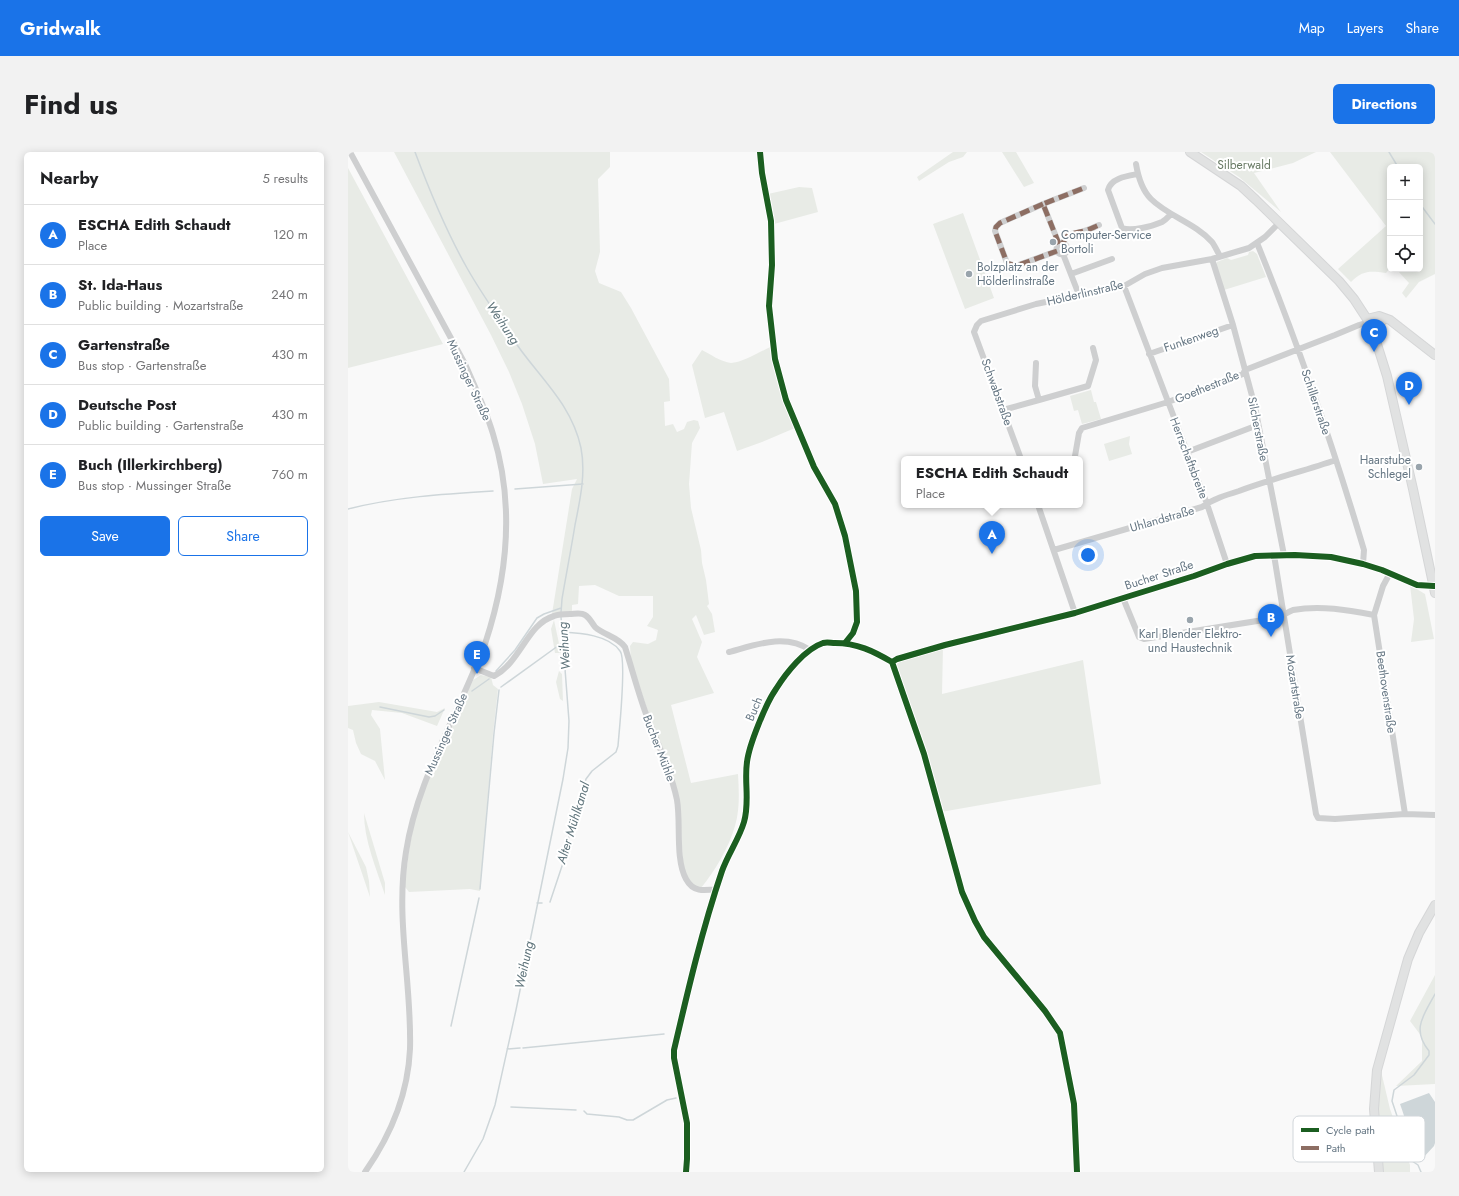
<!DOCTYPE html>
<html lang="en">
<head>
<meta charset="utf-8">
<style>
	body { margin:0; font-family:Jost,sans-serif; background:#f2f2f2; color:#202124 }
	.controls { position:absolute; right:12px; top:12px; display:grid; overflow:hidden; border-radius:6px; box-shadow:0 2px 10px #0003 }
	.controls button { width:36px; height:36px; display:grid; place-items:center; padding:0; border:0; border-bottom:1px solid #e0e0e0; background:#fff; color:#202124; font:20px sans-serif }
	.you { position:absolute; left:740px; top:403px; width:14px; height:14px; margin:-10px; border:3px solid #fff; border-radius:50%; background:#1a73e8; box-shadow:0 0 0 6px #1a73e833 }
	.badge { display:grid; place-items:center; width:26px; height:26px; border-radius:50%; background:#1a73e8; color:#fff; font-size:13px; font-weight:700 }
	.pin { position:absolute; translate:-50% -33px; filter:drop-shadow(0 1px 2px #0008) }
	.pin::after { content:''; position:absolute; top:21px; width:14px; height:12px; background:inherit; clip-path:polygon(0 0,100% 0,50% 100%) }
	.popup { position:absolute; left:553px; top:304px; width:182px; height:52px; box-sizing:border-box; display:grid; place-content:center; border-radius:6px; background:#fff; filter:drop-shadow(0 1px 3px #0005); font-size:13px; white-space:nowrap; color:#757577 }
	.popup b { font-size:15px; color:#202124 }
	.popup::after { content:''; position:absolute; left:50%; top:100%; margin-left:-8px; border:8px solid transparent; border-top-color:#fff }
	.list { margin:0; padding:0; list-style:none }
	h2 { display:flex; justify-content:space-between; align-items:center; height:52px; margin:0; padding:0 16px; font-size:17px }
	h2 small { font-size:13px; font-weight:400; color:#757577 }
	.list li { display:grid; grid-template-columns:26px 1fr auto; gap:12px; align-items:center; box-sizing:border-box; height:60px; padding:0 16px; border-top:1px solid #e0e0e0 }
	.list b { display:block; font-size:15px; white-space:nowrap }
	.list p { margin:0; font-size:13px; white-space:nowrap; color:#757577 }
	.list em { font-size:13px; font-style:normal; color:#757577 }
	.actions { display:flex; gap:8px; padding:12px 16px }
	.actions a { flex:1; padding:9px 0; border:1px solid #1a73e8; border-radius:6px; text-align:center; font-size:14px; color:#1a73e8 }
	.actions .main { background:#1a73e8; color:#fff }
	.icon { flex:none; width:22px; height:22px; fill:none; stroke:currentColor; stroke-width:2; stroke-linecap:round; stroke-linejoin:round }
	.map { position:relative; flex:none; width:1087px; height:1020px; overflow:hidden; border-radius:6px }
	header { display:flex; align-items:center; gap:24px; box-sizing:border-box; height:56px; padding:0 20px; background:#1a73e8; color:#fff }
	header strong { font-size:19px }
	nav { display:flex; gap:22px; margin-inline-start:auto; font-size:14px }
	.intro { display:flex; align-items:center; justify-content:space-between; box-sizing:border-box; height:96px; padding:0 24px }
	h1 { margin:0; font-size:28px }
	.button { padding:10px 18px; border-radius:6px; background:#1a73e8; color:#fff; font-size:14px; font-weight:700 }
	main { display:flex; gap:24px; padding:0 24px }
	aside { flex:1; background:#fff; border-radius:6px; box-shadow:0 2px 10px #0003 }
	.map>svg:first-child { display:block }
</style>
</head>
<body>
<header>
<strong>Gridwalk</strong>
<nav><a>Map</a><a>Layers</a><a>Share</a></nav>
</header>
<div class="intro"><h1>Find us</h1><a class="button">Directions</a></div>
<main>
<aside>
<h2>Nearby<small>5 results</small></h2>
<ul class="list">
<li><span class="badge">A</span><div><b>ESCHA Edith Schaudt</b><p>Place</p></div><em>120 m</em></li>
<li><span class="badge">B</span><div><b>St. Ida-Haus</b><p>Public building · Mozartstraße</p></div><em>240 m</em></li>
<li><span class="badge">C</span><div><b>Gartenstraße</b><p>Bus stop · Gartenstraße</p></div><em>430 m</em></li>
<li><span class="badge">D</span><div><b>Deutsche Post</b><p>Public building · Gartenstraße</p></div><em>430 m</em></li>
<li><span class="badge">E</span><div><b>Buch (Illerkirchberg)</b><p>Bus stop · Mussinger Straße</p></div><em>760 m</em></li>
</ul>
<div class="actions"><a class="main">Save</a><a>Share</a></div>
</aside>
<div class="map">
<svg width="1087" height="1020" viewBox="0 0 1087 1020">
	<rect width="100%" height="100%" fill="#f9f9f9"/>
	<path fill="#e8ebe6" d="M46 0H262V15L250 27 252 100 247 119 251 131 273 140 283 156 321 227 322 249 316 250 317 274 325 272 329 280 336 277 339 270 346 268 350 269 352 276 344 291 341 332 343 356 353 398 354 411 358 428 361 452 359 454 364 462 367 480 356 483 348 463 344 467 354 490 349 505 366 541 323 553 343 631 390 622C391 639 392 657 387 674 381 695 367 719 353 736L346 735 341 730 335 713 332 657 283 508 282 494 285 490 300 492 308 488 310 478 299 474 305 465V444H271L247 433 231 434 230 452 224 453V460L204 462 224 337 229 327 195 332 187 292 174 252 161 220 143 183Z
		M605 0H619L615 5 601 10 571 29 569 25Z
		M654 0H668L686 31 676 35Z
		M853 0H968L945 11 906 21 933 60 891 25Z
		M982 0H1087V122L1071 130 1058 146 1054 141 1061 131 1048 117H1072V15H1042V116L1038 121C1022 119 1015 118 1003 130L990 117 1038 74Z
		M0 16 95 192 0 216Z
		M451 35 464 36 470 60 426 72 420 42Z
		M615 61 646 146 617 157 585 72Z
		M905 99 909 102 918 125 876 138 868 113 869 110 879 106 883 108 900 103 901 100Z
		M422 195 434 242 447 276 414 290 389 299 376 260 357 266 344 213 354 198C362 202 373 210 383 211 393 211 412 200 422 195Z
		M743 238 746 250H748L753 267 734 272 730 258 726 259 722 244Z
		M782 284 781 292 784 302 761 309 756 292Z
		M1062 433 1077 442 1086 487 1063 490 1066 467Z
		M206 468 213 501H207L203 477Z
		M595 495 594 542 735 508 753 632 593 660 546 512 548 510Z
		M211 519 214 522 215 549 212 547 208 530Z
		M133 523 143 525 145 533 150 537 145 582 132 739 122 737 61 740 57 735C59 708 63 682 70 657 83 612 105 570 125 528Z
		M31 550 89 560 97 556 89 574 54 561 24 558 23 563 32 577 37 628 27 609 13 602 8 591 5 578 0 576V554Z
		M16 661 37 731V743C28 716 16 688 16 661Z
		M0 680 18 715 21 729 22 745Z
		M1087 823V932L1048 934 1074 909V885L1062 869Z
		M1033 919 1042 957 1062 1013V1020H1034L1029 953Z"/>
	<path fill="#ced6d9" d="M1081 941 1087 950V991L1086 994 1075 1006C1066 998 1057 965 1052 952Z"/>
	<g fill="none" stroke-linecap="round" stroke-linejoin="round">
		<path stroke="#ced6d9" stroke-width="1.5" d="M67 0C82 40 98 79 119 116 132 139 148 162 163 184 187 222 223 249 233 296 238 322 232 348 227 373 223 398 218 423 214 447L213 461
			M1041 0 1050 15
			M1072 52 1087 72
			M167 337 235 332
			M0 357C47 345 96 342 145 339
			M148 519 167 498 189 466 196 462 213 456
			M153 535 214 491
			M124 539 141 527
			M32 555 81 565 87 564 96 558
			M132 737 146 581 151 538
			M202 750 214 714 222 680 238 627 244 619 268 600 270 594C271 580 279 507 272 499 261 483 232 481 215 480
			M189 751H194
			M103 874 131 746
			M175 896 316 882
			M159 897 172 896
			M163 955 228 958
			M236 959 239 962 271 965 279 968H285L319 948 328 946
			M116 1020 135 987 147 953 168 858 215 627 220 596 221 569 213 465
			M1073 1020 1070 1013 1064 1009 1044 949 1046 938 1066 923 1081 903V899C1063 877 1076 863 1087 842"/>
		<defs>
			<path id="major" d="M842 0 893 34 908 48 991 129 1006 147 1019 167 1028 189 1039 224 1065 337 1087 441
				M1019 167 1031 164 1042 168 1087 203
				M1027 184 1030 173 1035 168
				M1031 1020 1026 957 1029 918 1060 807 1071 781 1087 753"/>
		</defs>
		<use href="#major" stroke="#d5d6d7" stroke-width="10"/>
		<path stroke="#cecfd0" stroke-width="6" d="M2 0 117 212C127 235 138 258 145 282 167 353 160 423 137 492 129 511 121 531 112 550 90 599 66 647 58 700 47 767 64 831 62 897 60 942 43 983 17 1020
			M788 12C790 24 794 38 803 47 820 64 847 71 864 90 867 94 869 99 872 104
			M790 22C779 24 763 26 760 38L774 76C783 80 805 74 814 70 818 68 820 65 823 62
			M695 52 652 71 648 75 647 79 659 111 668 114 709 99
			M715 91C719 80 726 82 736 79 741 78 746 75 751 73
			M909 91C950 191 985 294 1016 398L1015 412
			M708.5 97a5.5 5.5 0 1 1 11 0a5.5 5.5 0 1 1-11 0Z
			M711 92 695 52 736 36
			M715 102 731 143
			M864 107 885 173 907 255 936 403
			M723 122 764 107
			M776 134 859 352 879 412
			M801 202 885 173
			M691 248 740 234 748 208 745 196
			M655 258 691 248 687 234 688 211
			M839 300 910 273
			M673 307 626 180 629 173 633 169 688 152 776 134 797 122 814 116 864 107 901 96 917 85 931 71
			M728 307 727 304 731 281 734 276 820 250 895 222 897 218 987 183 1011 173 1021 170
			M690 353 727 461
			M706 398 854 355C865 347 878 343 891 339 923 327 956 319 988 308
			M926 403 968 662 970 666 987 667 1057 662 1087 663
			M1042 421 1035 434 1026 463 1057 662
			M775 446 791 485 796 487 928 466C934 464 940 460 945 458 972 453 1000 458 1026 463
			M381 500C407 493 437 481 462 498
			M544 510 549 507 597 493 727 461 846 424 879 412 907 404 947 403 983 405 1015 412 1034 418 1069 433 1086 434
			M544 510 576 602 614 740 627 769 636 785 697 859 712 881 726 952 729 1020
			M126 516 146 524C173 510 179 472 206 464 211 462 217 462 222 462 226 462 233 460 237 463 241 465 244 471 247 475 256 483 270 485 277 495 284 517 290 540 298 562 309 590 323 619 329 648 333 671 327 707 338 727 345 740 355 739 369 737
			M338 1020 339 1007V971L326 906V898C340 838 354 778 374 719 380 702 391 687 396 670 402 650 396 630 399 610 401 593 418 551 428 537 438 521 457 497 475 491 479 490 483 491 487 491 509 491 525 499 544 510"/>
		<use href="#major" stroke="#e1e2e2" stroke-width="8"/>
		<path stroke="#8d6e63" stroke-width="5" stroke-dasharray="10 5" stroke-linecap="butt" d="M695 52 652 71 648 75 647 79 659 111 668 114 709 99
			M715 91C719 80 726 82 736 79 741 78 746 75 751 73
			M711 92 695 52 736 36"/>
		<defs>
			<path id="cycleway" d="M412 0 414 21 423 69 424 113 421 154 427 207 438 248 466 315 487 352 497 384 508 439 509 470 505 481 497 491
				M544 510 549 507 597 493 727 461 846 424 879 412 907 404 947 403 983 405 1015 412 1034 418 1069 433 1086 434
				M544 510 576 602 614 740 627 769 636 785 697 859 712 881 726 952 729 1020
				M338 1020 339 1007V971L326 906V898C340 838 354 778 374 719 380 702 391 687 396 670 402 650 396 630 399 610 401 593 418 551 428 537 438 521 457 497 475 491 479 490 483 491 487 491 509 491 525 499 544 510"/>
		</defs>
		<use href="#cycleway" stroke="#fff" stroke-width="8"/>
		<use href="#cycleway" stroke="#1b5e20" stroke-width="6"/>
	</g>
	<g fill="#99a4ac" stroke="#fff" stroke-width="1.5">
		<circle cx="705" cy="90" r="4"/>
		<circle cx="621" cy="122" r="4"/>
		<circle cx="1071" cy="315" r="4"/>
		<circle cx="842" cy="468" r="4"/>
	</g>
	<g text-anchor="middle" dominant-baseline="central" stroke-width="4" stroke-linejoin="round" paint-order="stroke">
		<g font-size="12" fill="#687a64" stroke="#fff">
			<text x="896" y="13">Silberwald</text>
		</g>
		<g font-size="12" fill="#657683" stroke="#fff" text-anchor="start">
			<text x="713" y="83">Computer-Service<tspan x="713" dy="14">Bortoli</tspan></text>
			<text x="629" y="115">Bolzplatz an der<tspan x="629" dy="14">Hölderlinstraße</tspan></text>
			<text x="1063" y="308" text-anchor="end">Haarstube<tspan x="1063" dy="14">Schlegel</tspan></text>
			<text x="842" y="482" text-anchor="middle">Karl Blender Elektro-<tspan x="842" dy="14">und Haustechnik</tspan></text>
		</g>
		<g font-size="12" fill="#657683" stroke="#fff">
			<text transform="translate(737 141) rotate(-13)">Hölderlinstraße</text>
			<text transform="translate(843 187) rotate(-19)">Funkenweg</text>
			<text transform="translate(121 228) rotate(65)">Mussinger Straße</text>
			<text transform="translate(859 235) rotate(-22)">Goethestraße</text>
			<text transform="translate(649 240) rotate(70)">Schwabstraße</text>
			<text transform="translate(968 250) rotate(71)">Schillerstraße</text>
			<text transform="translate(910 277) rotate(79)">Silcherstraße</text>
			<text transform="translate(841 306) rotate(69)">Herrschaftsbreite</text>
			<text transform="translate(814 367) rotate(-16)">Uhlandstraße</text>
			<text transform="translate(811 423) rotate(-18)">Bucher Straße</text>
			<text transform="translate(947 535) rotate(81)">Mozartstraße</text>
			<text transform="translate(1038 540) rotate(82)">Beethovenstraße</text>
			<text transform="translate(406 557) rotate(-67)">Buch</text>
			<text transform="translate(98 582) rotate(-66)">Mussinger Straße</text>
			<text transform="translate(311 596) rotate(69)">Bucher Mühle</text>
		</g>
		<g font-size="13" font-style="italic" fill="#60757c" stroke="#fff">
			<text transform="translate(155 171) rotate(56)">Weihung</text>
			<text transform="translate(216 494) rotate(-94)">Weihung</text>
			<text transform="translate(225 671) rotate(-73)">Alter Mühlkanal</text>
			<text transform="translate(176 813) rotate(-78)">Weihung</text>
		</g>
	</g>
	<rect x="945" y="964" width="132" height="46" rx="6" fill="#fff" stroke="#d1d6da" stroke-width="1"/>
	<rect x="953" y="976" width="18" height="4" fill="#1b5e20"/>
	<rect x="953" y="994" width="18" height="4" fill="#8d6e63"/>
	<g font-size="11" fill="#657683">
		<text x="978" y="982">Cycle path</text>
		<text x="978" y="1000">Path</text>
	</g>
</svg>
<div class="controls">
<button>+</button>
<button>−</button>
<button><svg class="icon" aria-label="locate" viewBox="0 0 24 24"><circle cx="12" cy="12" r="6"/><path d="M12 2v4M12 18v4M2 12h4M18 12h4"/></svg></button>
</div>
<div class="you"></div>
<div class="pin badge" style="left:644px;top:402px">A</div>
<div class="popup"><b>ESCHA Edith Schaudt</b>Place</div>
<div class="pin badge" style="left:923px;top:485px">B</div>
<div class="pin badge" style="left:1026px;top:200px">C</div>
<div class="pin badge" style="left:1061px;top:253px">D</div>
<div class="pin badge" style="left:129px;top:522px">E</div>
</div>
</main>
</body>
</html>
